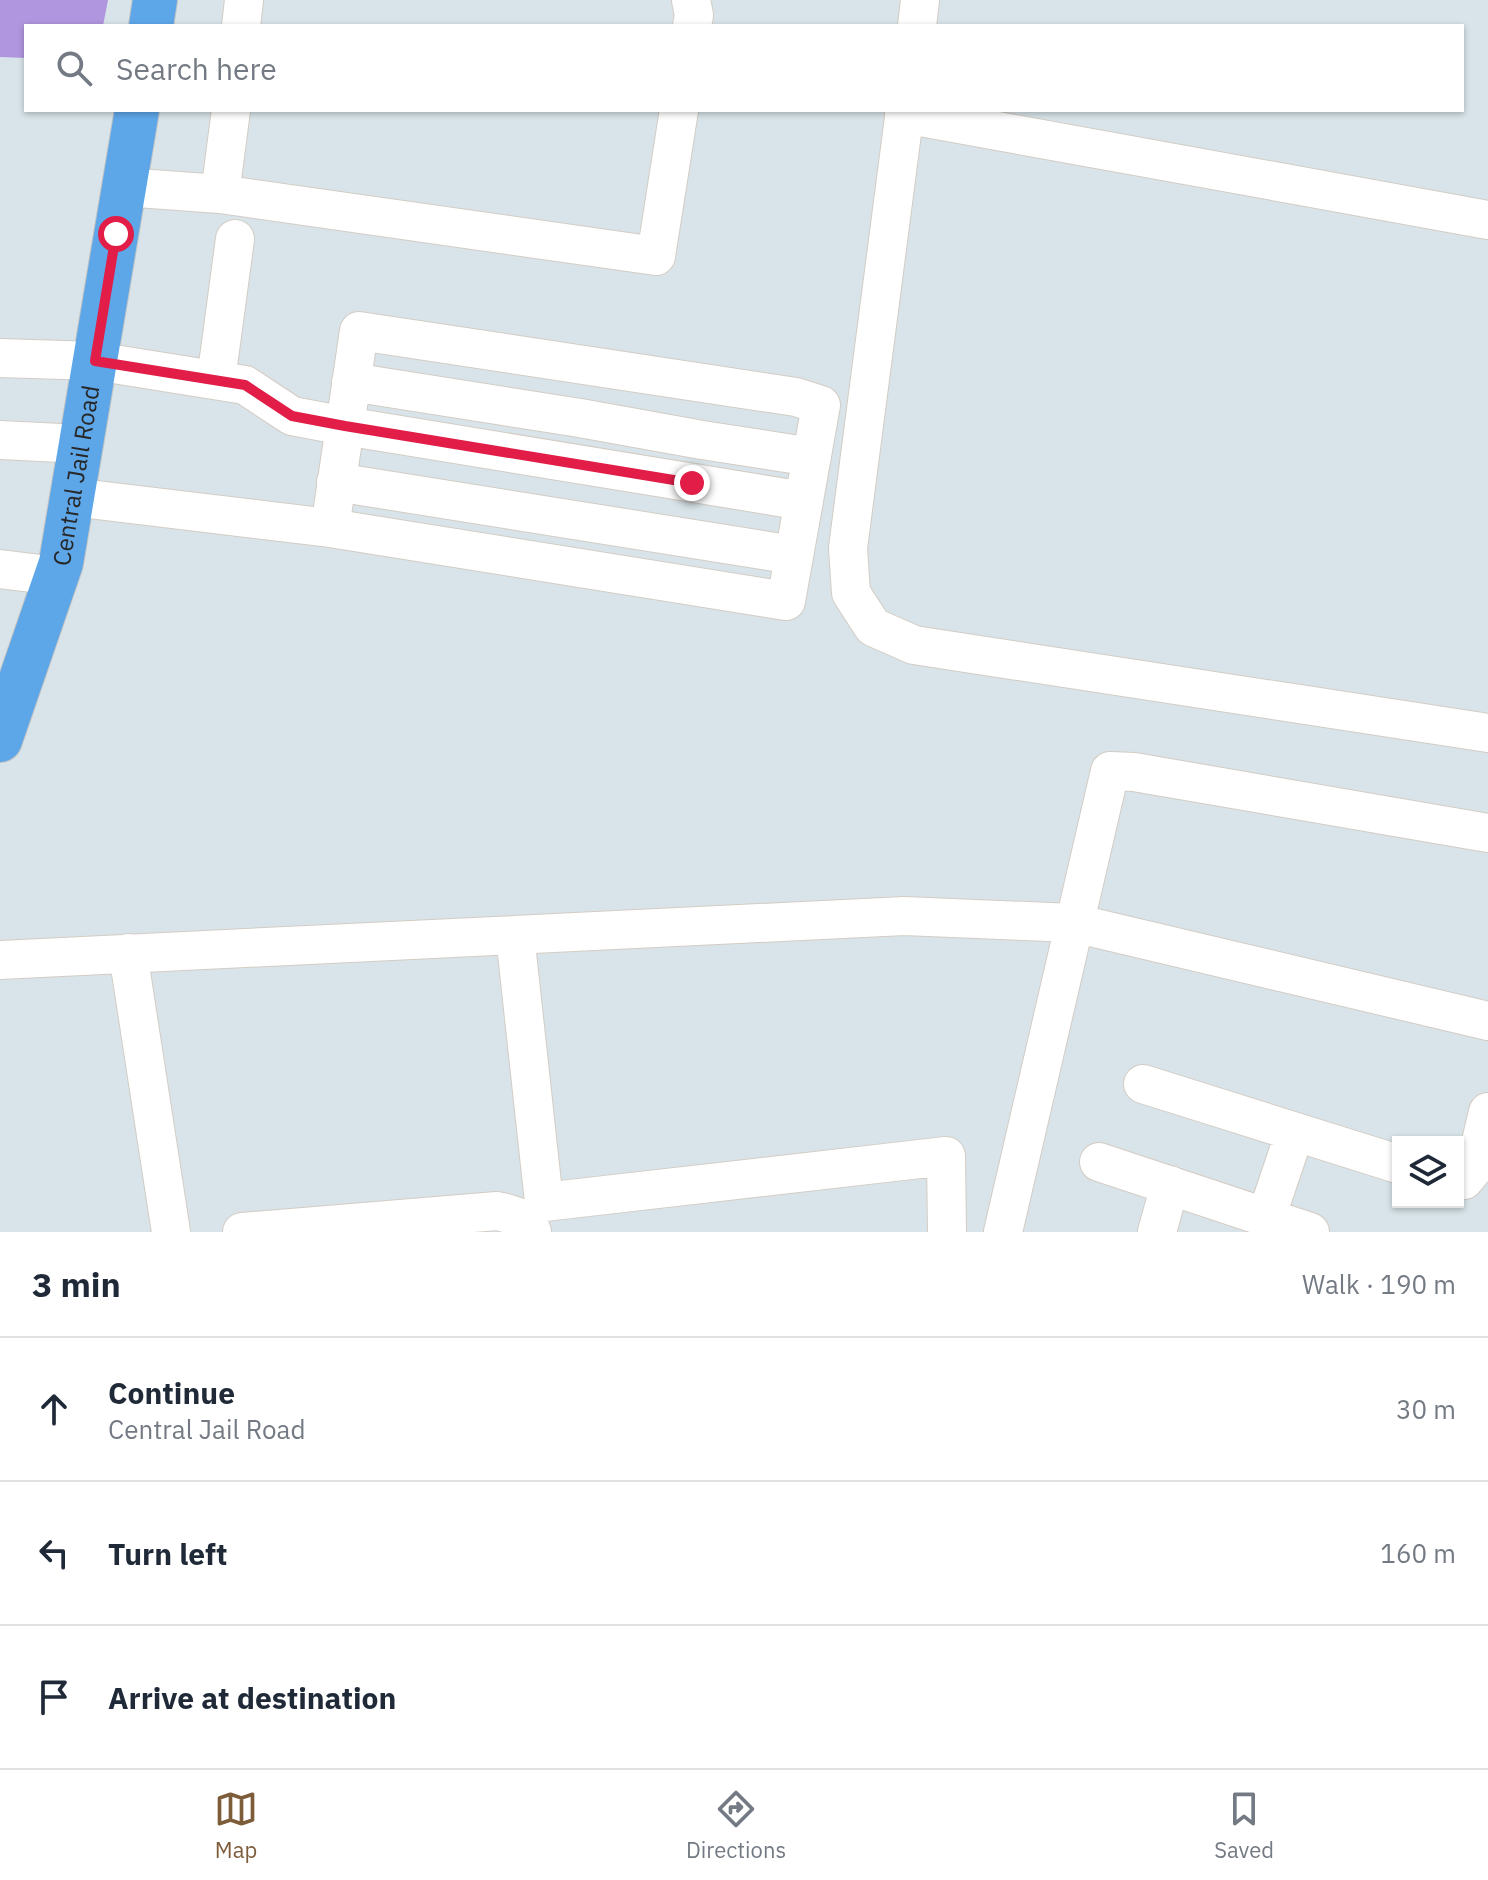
<!DOCTYPE html>
<html lang="en">
<head>
<meta charset="utf-8">
<style>
	body { margin:0; font-family:"IBM Plex Sans",sans-serif; background:#f6f6f7; color:#1f2937 }
	.controls { position:absolute; right:24px; bottom:24px; display:grid; overflow:hidden; border-radius:0px; box-shadow:0 2px 6px #0004 }
	.controls button { width:72px; height:72px; display:grid; place-items:center; padding:0; border:0; border-bottom:2px solid #e0e1e3; background:#fff; color:#1f2937; font:40px sans-serif }
	.stop { position:absolute; width:24px; height:24px; margin:-18px; border:6px solid #e11d48; border-radius:50%; background:#fff }
	.stop.end { background:#e11d48; border-color:#fff; box-shadow:0 2px 8px #0008 }
	.list { margin:0; padding:0; list-style:none }
	h2 { display:flex; justify-content:space-between; align-items:center; height:104px; margin:0; padding:0 32px; font-size:34px }
	h2 small { font-size:26px; font-weight:400; color:#747a83 }
	.list li { display:grid; grid-template-columns:52px 1fr auto; gap:24px; align-items:center; box-sizing:border-box; height:144px; padding:0 32px; border-top:2px solid #e0e1e3 }
	.list b { display:block; font-size:30px; white-space:nowrap }
	.list p { margin:0; font-size:26px; white-space:nowrap; color:#747a83 }
	.list em { font-size:26px; font-style:normal; color:#747a83 }
	.icon { flex:none; width:44px; height:44px; fill:none; stroke:currentColor; stroke-width:2; stroke-linecap:round; stroke-linejoin:round }
	.map { position:relative; flex:none; width:1488px; height:1232px; overflow:hidden }
	.search { position:absolute; background:#fff; box-shadow:0 2px 6px #0004; left:24px; right:24px; top:24px; height:88px; display:flex; align-items:center; gap:20px; box-sizing:border-box; padding:0 28px; border-radius:0px; color:#747a83; font-size:30px }
	.sheet { height:536px; background:#fff }
	nav { display:flex; justify-content:space-around; align-items:center; box-sizing:border-box; height:112px; border-top:2px solid #e0e1e3; background:#fff; font-size:22px; color:#747a83 }
	nav a { display:grid; justify-items:center; gap:4px }
	nav .on { color:#7d5c3a }
	.map>svg:first-child { display:block }
</style>
</head>
<body>
<div class="map">
<svg width="1488" height="1232" viewBox="0 0 1488 1232">
	<rect width="100%" height="100%" fill="#d8e4e9"/>
	<path fill="#b096de" d="M0 0H108L103 26H26V58L0 57Z"/>
	<g fill="none" stroke-linecap="round" stroke-linejoin="round">
		<defs>
			<path id="minor" d="M691 0 694 15 692 26
				M241 26 244 0
				M917 26 920 0
				M905 110 848 548 851 593 873 627 914 645 1488 733
				M904 114 1488 220
				M124 187 220 194 656 256 679 110
				M220 194 231 110
				M0 358 95 361 245 385 292 416 345 426 804 501
				M216 380 235 239
				M351 382 580 418 702 440 812 457
				M0 440 81 444
				M336 482 794 555
				M72 497 330 528 786 601 821 405 796 397 359 331 330 528
				M0 569 57 576
				M515 935 544 1202 946 1156 947 1232
				M128 953 171 1232
				M0 960 904 916 1074 923 1488 1021
				M1143 1084 1398 1164
				M1099 1162 1310 1232
				M1458 1181 1464 1180 1475 1167 1488 1112
				M1266 1218 1295 1132
				M242 1232 497 1211C510 1214 527 1217 532 1232
				M1003 1232 1110 771 1134 772 1488 833
				M1157 1232 1170 1185"/>
			<g id="major">
				<path d="M151 26 155 0"/>
				<path id="s1" d="M0 740 61 563 137 110"/>
			</g>
		</defs>
		<use href="#minor" stroke="#d4ccc4" stroke-width="40"/>
		<use href="#major" stroke="#c3c3c3" stroke-width="46"/>
		<use href="#minor" stroke="#fff" stroke-width="38"/>
		<use href="#major" stroke="#5da7e9" stroke-width="44"/>
	</g>
	<g fill="none" stroke-linecap="round" stroke-linejoin="round">
		<path stroke="#e11d48" stroke-width="10" d="M116 234 95 361 245 385 292 416 345 426 692 483"/>
	</g>
	<g text-anchor="middle" dominant-baseline="central" stroke-width="6" stroke-linejoin="round" paint-order="stroke">
		<g font-size="24" fill="#272727" stroke="#fff">
			<text stroke="none"><textPath href="#s1" startOffset="276">Central Jail Road</textPath></text>
		</g>
	</g>
</svg>
<div class="controls">
<button><svg class="icon" aria-label="layers" viewBox="0 0 24 24"><path d="M12 4l9 5-9 5-9-5zM3 14l9 5 9-5"/></svg></button>
</div>
<div class="stop" style="left:116px;top:234px"></div>
<div class="stop end" style="left:692px;top:483px"></div>
<div class="search"><svg class="icon" aria-label="search" viewBox="0 0 24 24"><circle cx="10" cy="10" r="6"/><path d="M15 15l6 6"/></svg>Search here</div>
</div>
<section class="sheet">
<h2>3 min<small>Walk · 190 m</small></h2>
<ul class="list">
<li><svg class="icon" aria-label="ahead" viewBox="0 0 24 24"><path d="M12 20V5M6 11l6-6 6 6"/></svg><div><b>Continue</b><p>Central Jail Road</p></div><em>30 m</em></li>
<li><svg class="icon" aria-label="left" viewBox="0 0 24 24"><path d="M17 20v-9H6M10 6l-5 5 5 5"/></svg><div><b>Turn left</b></div><em>160 m</em></li>
<li><svg class="icon" aria-label="arrive" viewBox="0 0 24 24"><path d="M6 21V4h12l-3 4 3 4H6"/></svg><div><b>Arrive at destination</b></div></li>
</ul>
</section>
<nav>
<a class="on"><svg class="icon" aria-label="map" viewBox="0 0 24 24"><path d="M3 6l6-2 6 2 6-2v14l-6 2-6-2-6 2zM9 4v14M15 6v14"/></svg>Map</a>
<a><svg class="icon" aria-label="directions" viewBox="0 0 24 24"><path d="M12 3l9 9-9 9-9-9zM9 14v-3h6M13 9l2 2-2 2"/></svg>Directions</a>
<a><svg class="icon" aria-label="saved" viewBox="0 0 24 24"><path d="M7 4h10v16l-5-4-5 4z"/></svg>Saved</a>
</nav>
</body>
</html>
